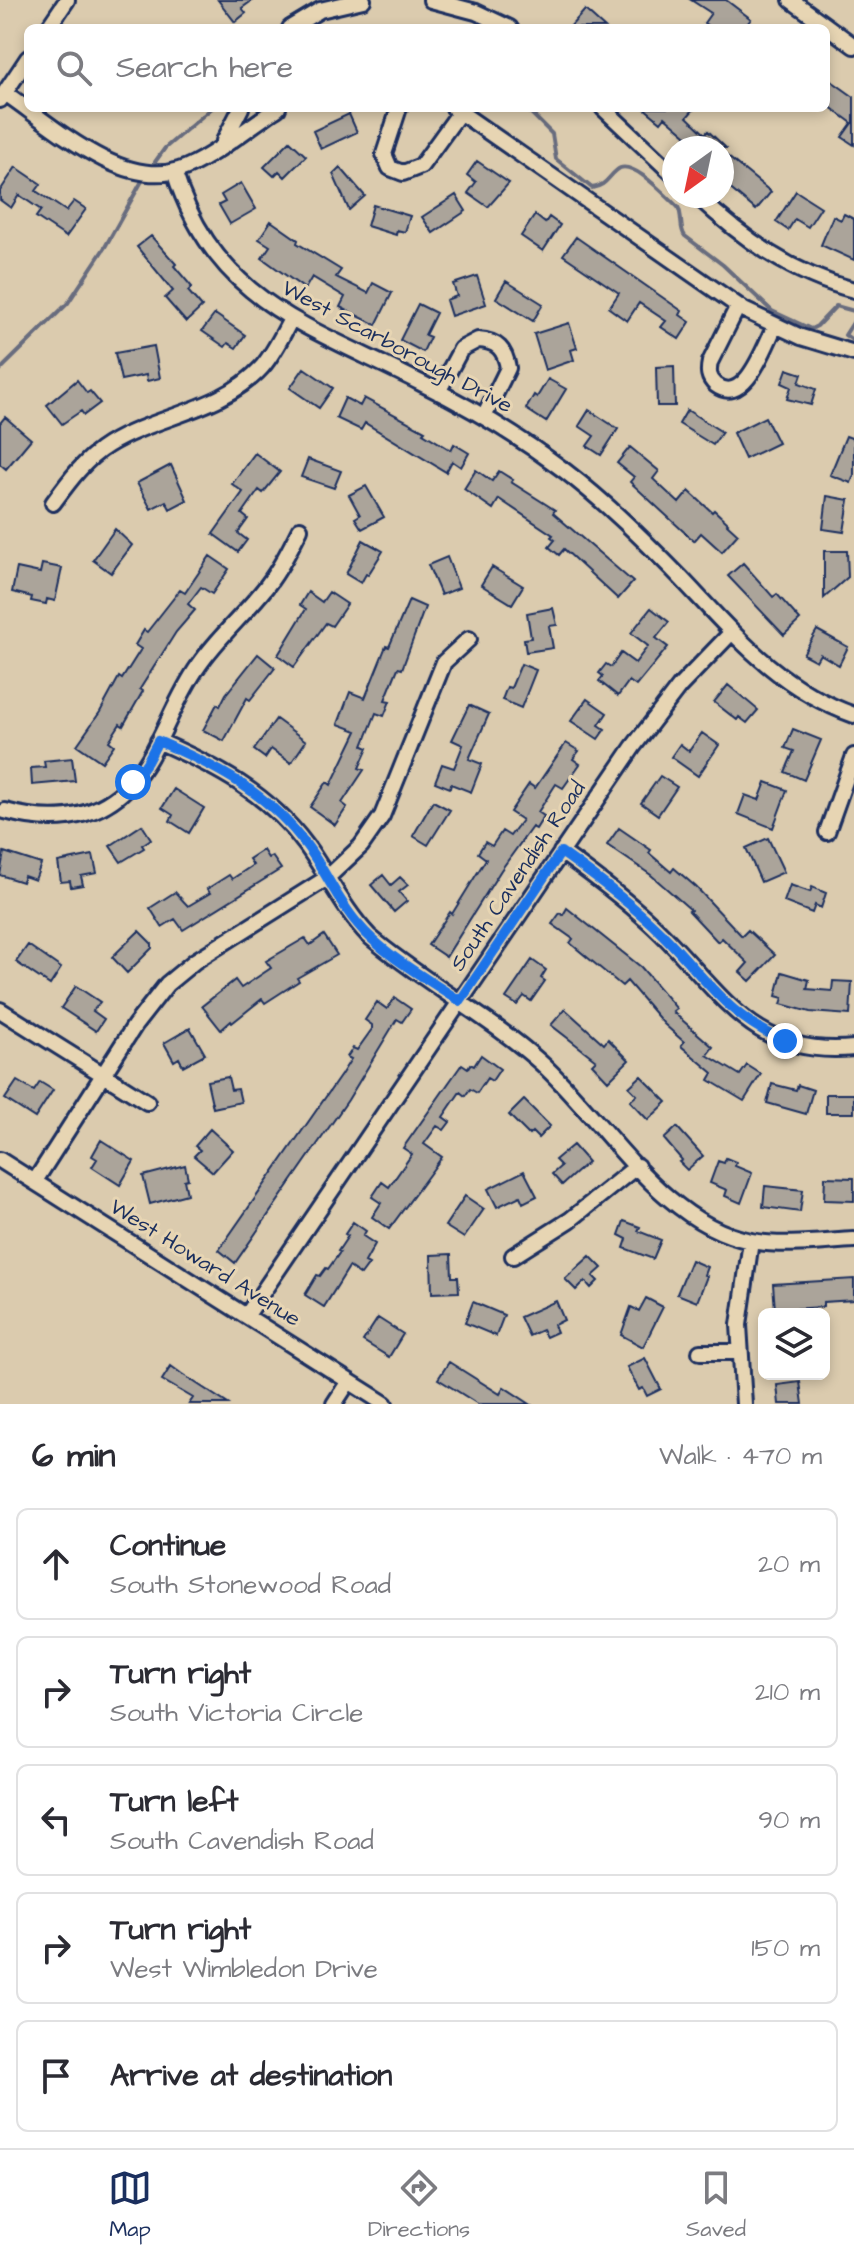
<!DOCTYPE html>
<html lang="en">
<head>
<meta charset="utf-8">
<style>
	body { margin:0; font-family:"Architects Daughter",sans-serif; background:#f7f7f7; color:#2b2b33 }
	.controls { position:absolute; right:24px; bottom:24px; display:grid; overflow:hidden; border-radius:12px; box-shadow:0 4px 12px #0003 }
	.controls button { width:72px; height:72px; display:grid; place-items:center; padding:0; border:0; border-bottom:2px solid #e1e1e2; background:#fff; color:#2b2b33; font:40px sans-serif }
	.compass { position:absolute; left:662px; top:136px; width:72px; height:72px; border-radius:50%; background:#fff; box-shadow:0 4px 12px #0003; rotate:213deg }
	.stop { position:absolute; width:24px; height:24px; margin:-18px; border:6px solid #1a73e8; border-radius:50%; background:#fff }
	.stop.end { background:#1a73e8; border-color:#fff; box-shadow:0 2px 8px #0008 }
	.list { margin:0; padding:0; list-style:none }
	h2 { display:flex; justify-content:space-between; align-items:center; height:104px; margin:0; padding:0 32px; font-size:34px }
	h2 small { font-size:26px; font-weight:400; color:#7c7c81 }
	.list li { display:grid; grid-template-columns:52px 1fr auto; gap:24px; align-items:center; box-sizing:border-box; height:112px; margin:0 16px 16px; padding:0 16px; border:2px solid #e1e1e2; border-radius:12px }
	.list b { display:block; font-size:30px; white-space:nowrap }
	.list p { margin:0; font-size:26px; white-space:nowrap; color:#7c7c81 }
	.list em { font-size:26px; font-style:normal; color:#7c7c81 }
	.icon { flex:none; width:44px; height:44px; fill:none; stroke:currentColor; stroke-width:2; stroke-linecap:round; stroke-linejoin:round }
	.map { position:relative; flex:none; width:854px; height:1404px; overflow:hidden }
	.search { position:absolute; background:#fff; box-shadow:0 4px 12px #0003; left:24px; right:24px; top:24px; height:88px; display:flex; align-items:center; gap:20px; box-sizing:border-box; padding:0 28px; border-radius:12px; color:#7c7c81; font-size:30px }
	.sheet { height:744px; background:#fff }
	nav { display:flex; justify-content:space-around; align-items:center; box-sizing:border-box; height:112px; border-top:2px solid #e1e1e2; background:#fff; font-size:22px; color:#7c7c81 }
	nav a { display:grid; justify-items:center; gap:4px }
	nav .on { color:#1b2f5e }
	.map>svg:first-child { display:block }
</style>
</head>
<body>
<div class="map">
<svg width="854" height="1404" viewBox="0 0 854 1404">
	<rect width="100%" height="100%" fill="#dbcbae"/>
	<filter id="ink" filterUnits="userSpaceOnUse"><feTurbulence type="fractalNoise" baseFrequency=".0125" numOctaves="2"/><feDisplacementMap in="SourceGraphic" scale="16" xChannelSelector="R" yChannelSelector="G"/><feConvolveMatrix kernelMatrix="1 2 1 2 8 2 1 2 1" color-interpolation-filters="sRGB"/></filter>
	<g filter="url(#ink)">
		<g fill="none" stroke-linecap="round" stroke-linejoin="round">
			<path stroke="#676c7e" stroke-width="4" d="M526 108 552 134 556 159 592 188C606 186 607 178 617 170 631 157 666 196 678 207 683 216 679 228 685 236L723 265 772 311 811 329 817 326 836 306 854 311
				M155 162 165 148 212 108
				M854 321 845 335 854 341
				M0 370 68 303 105 247 142 181"/>
		</g>
		<path fill="#aba49a" stroke="#1b2f5e" stroke-width="2" d="M218 0H253L242 8 246 13 235 22Z
			M691 0H726L751 19 744 28H711L704 23 711 13Z
			M585 10 605 28H569Z
			M826 77 854 97V145L842 137 852 123 826 104Z
			M644 108H695L687 117 705 134 708 131 726 148H694L685 139 687 136 665 117 661 122Z
			M349 114 357 132 321 149 313 131Z
			M290 141 306 156 285 177 279 171 274 176 264 167Z
			M722 152 771 192 756 210 722 182Z
			M477 161 509 183 488 207 468 193 476 182 467 175Z
			M16 167 41 184 36 191 66 211 74 201 86 209 66 237 36 217 41 210 19 195 11 208 0 200V191Z
			M340 167 365 196 349 210 333 174Z
			M241 183 256 209 230 224 219 205 225 202 221 195Z
			M796 191 821 207 808 227 795 219 788 230 776 222Z
			M456 195 466 211 433 233 422 217Z
			M373 205 410 216 405 232 397 230 396 235 367 226Z
			M844 214 854 219V260L821 245 833 216 841 220Z
			M535 215 545 223 549 217 560 225 543 251 521 236Z
			M271 221 298 240 297 243 341 270 336 277 368 293 373 283 392 293 376 325 340 307 345 297 312 277 305 289 262 258 270 246 259 239Z
			M151 236 176 264 174 266 192 287 188 291 202 307 186 322 165 298 173 291 137 247Z
			M576 237 682 311 680 315 690 322 679 339 661 327 666 321 639 303 627 321 609 308 619 293 563 255Z
			M477 276 486 304 451 316 446 300 457 296 453 284Z
			M506 281 543 304 533 321 496 298Z
			M418 304 436 313 425 335 430 337 423 352 400 340Z
			M215 314 245 335 236 348 228 343 225 347 202 331Z
			M569 323 577 348 571 350 574 360 545 370 534 334Z
			M154 346 160 378 147 381 146 375 121 380 115 353Z
			M674 366 675 406H657L656 367Z
			M304 368 333 388 319 408 290 388Z
			M787 369 802 374 799 383 816 389 811 405 787 399 791 387 782 383Z
			M548 379 566 389 546 422 526 409 534 395 537 397Z
			M77 380 87 393 90 391 100 403 84 415 81 411 62 424 47 405Z
			M345 398 360 406 364 398 425 431 423 433 451 450 454 444 469 453 461 467 452 461 446 472 365 423 361 430 336 418Z
			M589 410 618 429 601 455 587 446 594 436 579 426Z
			M687 410 722 432 713 445 679 424Z
			M5 417 31 439 6 469 0 464V423Z
			M765 417 778 443 745 459 733 433Z
			M846 436 854 439V475L851 483 830 475Z
			M630 447 659 471 653 479 679 503 689 491 712 512 714 510 728 523 727 524 738 534 722 552 701 533 694 541 630 482 634 477 617 463Z
			M255 453 280 472 263 493 259 490 242 514 248 519 238 533 247 540 238 552 213 534 243 492 232 484Z
			M308 459 341 471 334 488 301 477Z
			M171 465 187 500 170 509 166 501 151 509 137 483Z
			M476 470 492 481 499 471 513 480 511 482 555 510 553 513 633 582 618 599 564 549 559 555 549 547 555 540 551 537 553 535 499 499 493 509 464 489Z
			M366 486 384 517 362 529 355 518 360 515 349 495Z
			M827 496 849 500 844 532 823 529Z
			M115 529 132 545 111 573 93 560Z
			M363 540 383 551 368 575 366 574 361 583 346 574Z
			M824 551H847L848 577 824 598Z
			M210 556 229 569 212 594 201 587 188 604 195 610 176 632 140 689 143 691 123 726 120 724 109 741 114 745 102 762 77 745 100 712 119 677 122 679 141 649 135 645 144 630 147 632 180 590 185 593Z
			M447 557 459 588 441 595 428 565Z
			M743 563 773 597 777 594 800 620 784 635 728 576Z
			M42 564 62 568 55 601 47 599 46 604 31 601 32 597 12 592 17 568 40 573Z
			M492 567 523 586 512 604 481 585Z
			M308 592 322 602 329 592 347 604 332 626 326 623 294 667 278 655 306 609 300 605Z
			M409 600 425 607 402 669 398 668 385 700 390 701 384 716 376 713 363 746 368 748 359 768 364 770 342 803 347 807 335 825 310 807 327 782 331 785 357 731 338 724 350 692 365 698 386 646 389 647Z
			M553 608 557 625 549 626 553 648 526 652 524 639 531 638 527 613Z
			M651 608 669 622 656 638 668 647 636 686 629 681 618 696 599 681 603 676 599 673 606 664 611 667 621 653 635 663 648 646 631 633Z
			M817 630 848 647 839 665 820 654 816 661 803 654Z
			M258 654 275 668 250 700 247 698 224 741 203 730 217 704 220 706 226 694Z
			M521 664 536 670 521 708 502 700 507 687 511 688Z
			M728 685 758 710 747 723 739 717 737 720 714 702Z
			M587 699 607 713 599 725 605 729 598 739 571 721Z
			M469 705 489 714 469 759 482 764 471 792 451 784 450 788 435 782 442 764 454 768 463 745 452 740Z
			M276 719 306 741 291 763 271 749 265 758 254 750Z
			M793 729 821 740 804 780 785 772 794 751 785 748Z
			M702 733 719 745 698 776 671 757 680 744 689 751Z
			M566 743 579 751 573 759 580 764 563 788 556 784 538 812 544 816 536 829 532 827 501 870 446 957 428 945 450 912 452 914 486 859 478 853 485 842 492 846 502 831 510 836 522 820 510 812 529 784 535 788Z
			M72 758 75 781 32 785 31 768 45 767 44 761Z
			M660 776 677 787 658 815 641 803Z
			M766 782 787 790 773 828 738 814 745 795 759 800Z
			M174 789 204 808 189 833 170 821 173 815 162 808Z
			M433 801 450 810 428 845 413 836Z
			M142 825 151 839 142 845 144 848 121 862 110 846Z
			M619 828 651 850 649 853 671 872 674 868 696 887 742 936 748 930 775 955 750 981 740 972 748 963 722 938 718 942 689 911 691 910 651 875 607 845Z
			M768 838 784 872 761 882 746 848Z
			M263 850 268 858 272 856 281 869 183 930 175 919 162 927 150 908 175 892 188 906 210 893 207 889 229 875 232 879 253 865 249 859Z
			M4 852 41 864 35 880 24 876 22 882 0 875Z
			M93 855 97 873 81 876 83 885 71 887 70 881 61 882 58 862Z
			M383 875 391 885 400 877 408 885 399 892 407 901 394 912 371 885Z
			M790 885 810 892 812 887 826 893 821 908 815 905 812 913 784 902Z
			M567 908 641 967 677 1009 673 1012 713 1047 707 1055 740 1075 747 1065 761 1074 744 1101 709 1080 713 1073 681 1046 684 1042 664 1024 627 981 622 986 570 943 573 939 552 924 560 913 563 915Z
			M139 931 152 944V948L127 973 112 957Z
			M324 935 337 955 297 978 299 981 265 1003 262 999 232 1023 231 1021 221 1030 202 1006 235 980 241 988 271 968 266 961 305 938 310 945Z
			M28 945 61 968 50 985 16 962Z
			M532 960 546 970 541 978 545 981 531 1001 524 996 517 1005 506 998Z
			M782 972 809 980 807 989 832 991 833 981 852 982 850 1015 810 1012 781 1004 783 998 776 996Z
			M76 986 100 1002 93 1011 104 1019 96 1031 61 1008Z
			M395 998 411 1009 402 1022 397 1019 348 1100 235 1263 219 1250 341 1075 351 1059 347 1057 353 1048 357 1050 372 1029V1025L365 1020 377 1002 387 1009Z
			M565 1009 604 1044 608 1039 629 1060 608 1081 592 1064 596 1060 551 1025Z
			M190 1028 205 1054 183 1066 179 1058 174 1061 164 1043Z
			M481 1055 500 1069 492 1081 487 1078 477 1093 470 1089 465 1096 460 1092 443 1117 450 1122 444 1130 437 1126 424 1144 442 1157 389 1229 372 1217 381 1203 372 1197 382 1182 389 1187 412 1154 403 1148 462 1064 468 1068 470 1064 474 1066Z
			M641 1076 667 1102 648 1120 630 1101 637 1095 629 1087Z
			M228 1077 231 1090 238 1089 241 1102 213 1108 207 1081Z
			M17 1081 34 1091 40 1082 53 1090 35 1118 5 1099Z
			M772 1084 796 1090 798 1085 813 1090 806 1114 767 1103Z
			M826 1094H854V1113H826Z
			M524 1100 550 1126 538 1138 532 1132 529 1135 509 1115Z
			M677 1127 703 1156 687 1170 679 1162 682 1160 664 1139Z
			M210 1129 233 1150 213 1172 194 1156 200 1150 195 1146Z
			M101 1140 134 1161 120 1185 92 1167 97 1159 92 1156Z
			M573 1145 588 1162 562 1185 552 1174 561 1166 555 1160Z
			M726 1158 736 1162 735 1166 752 1173 741 1203 725 1196 727 1190 710 1183 718 1161 724 1163Z
			M185 1165 188 1179 184 1180 187 1194 150 1204 143 1176Z
			M524 1171 537 1196 523 1203 520 1196 497 1207 488 1189Z
			M825 1177 854 1178V1201L824 1200Z
			M765 1186 803 1190 800 1212 763 1207Z
			M465 1196 484 1209 464 1238 445 1226Z
			M624 1221 640 1227 638 1231 661 1240 653 1259 624 1248 627 1239 619 1235Z
			M353 1222 366 1231 363 1236 375 1244 365 1262 369 1264 361 1275 349 1267 324 1307 305 1295 317 1275 320 1276 326 1268 328 1269 340 1252 338 1251 348 1236 345 1234Z
			M451 1254 452 1277H458L459 1292 432 1293 431 1255Z
			M590 1256 602 1268 593 1276 598 1281 591 1288 585 1281 576 1290 565 1279Z
			M691 1260 707 1267 704 1275 707 1276 697 1302 677 1294Z
			M854 1279V1300L823 1302V1307L775 1310 773 1284Z
			M646 1298 663 1307 643 1347 621 1335 631 1307 639 1311Z
			M556 1301 564 1320 554 1325 557 1332 546 1337 542 1330 529 1336 520 1317Z
			M473 1302 504 1315 496 1336 465 1323Z
			M378 1318 403 1334 389 1357 363 1341Z
			M645 1358 661 1389 647 1396 643 1388 639 1390 627 1367Z
			M449 1362 500 1394 504 1387 530 1404H478L438 1379Z
			M171 1366 182 1374 228 1404H189L193 1398 162 1380Z
			M800 1382 803 1404H779L777 1385Z"/>
		<g fill="none" stroke-linecap="round" stroke-linejoin="round">
			<defs>
				<path id="minor" d="M431 0 476 12 510 28
					M791 0 854 46
					M48 28 67 0
					M290 28 320 10 363 0
					M5 93C51 124 120 189 179 170 208 161 251 125 278 108
					M0 100 28 58
					M399 108 384 154 390 168 403 173 421 166 460 112
					M454 108 744 310 801 337 854 353
					M603 108 674 175
					M224 141 241 108
					M174 171C215 303 310 326 421 383 472 408 520 437 565 471 607 503 644 540 681 578 735 635 778 688 854 715
					M697 196C743 239 792 274 854 290
					M738 306 710 362C708 371 708 378 716 385 745 407 765 345 775 326
					M438 392 461 349 478 340C498 341 505 350 508 368L484 417
					M53 503C69 481 85 459 108 445 157 415 222 411 262 367 274 353 282 336 291 319
					M158 741C215 766 268 793 306 845 328 875 343 909 369 936 423 982 487 1015 540 1062 605 1120 661 1224 751 1241 785 1247 820 1242 854 1240
					M5 811C63 827 114 817 147 762 166 731 177 696 199 665 218 637 245 614 266 587 280 569 290 549 300 529
					M827 832 854 756
					M561 852C596 877 631 903 662 934 723 995 754 1058 854 1048
					M0 1010 147 1102
					M0 1160 385 1404
					M35 1181 135 1025 167 984 195 961 327 878 361 846 382 816 444 662 469 639
					M513 1256 570 1220 637 1166
					M247 1315 633 747 679 687 732 632
					M700 1352H739
					M334 1404 349 1381
					M744 1404 739 1325 751 1241"/>
			</defs>
			<use href="#minor" stroke="#1b2f5e" stroke-width="20"/>
			<use href="#minor" stroke="#e7d5b3" stroke-width="14"/>
		</g>
	</g>
	<g fill="none" stroke-linecap="round" stroke-linejoin="round" filter="url(#ink)">
		<path stroke="#1a73e8" stroke-width="10" d="M133 782 147 762 158 741C216 766 269 793 307 846 325 870 337 900 357 923 384 956 425 977 460 1001L561 852C596 877 631 903 661 933 706 977 724 1015 785 1041"/>
	</g>
	<g text-anchor="middle" dominant-baseline="central" stroke-width="6" stroke-linejoin="round" paint-order="stroke">
		<g font-size="22" fill="#1b2f5e" stroke="#e7d5b3">
			<text transform="translate(397 347) rotate(28)">West Scarborough Drive</text>
			<text transform="translate(518 876) rotate(-56)">South Cavendish Road</text>
			<text transform="translate(205 1263) rotate(32)">West Howard Avenue</text>
		</g>
	</g>
</svg>
<div class="controls">
<button><svg class="icon" aria-label="layers" viewBox="0 0 24 24"><path d="M12 4l9 5-9 5-9-5zM3 14l9 5 9-5"/></svg></button>
</div>
<svg class="compass" viewBox="-18 -18 36 36"><path d="M0-13l5 13h-10z" fill="#e53935"/><path d="M0 13l5-13h-10z" fill="#7c7c81"/></svg>
<div class="stop" style="left:133px;top:782px"></div>
<div class="stop end" style="left:785px;top:1041px"></div>
<div class="search"><svg class="icon" aria-label="search" viewBox="0 0 24 24"><circle cx="10" cy="10" r="6"/><path d="M15 15l6 6"/></svg>Search here</div>
</div>
<section class="sheet">
<h2>6 min<small>Walk · 470 m</small></h2>
<ul class="list">
<li><svg class="icon" aria-label="ahead" viewBox="0 0 24 24"><path d="M12 20V5M6 11l6-6 6 6"/></svg><div><b>Continue</b><p>South Stonewood Road</p></div><em>20 m</em></li>
<li><svg class="icon" aria-label="right" viewBox="0 0 24 24"><path d="M7 20v-9h11M14 6l5 5-5 5"/></svg><div><b>Turn right</b><p>South Victoria Circle</p></div><em>210 m</em></li>
<li><svg class="icon" aria-label="left" viewBox="0 0 24 24"><path d="M17 20v-9H6M10 6l-5 5 5 5"/></svg><div><b>Turn left</b><p>South Cavendish Road</p></div><em>90 m</em></li>
<li><svg class="icon" aria-label="right" viewBox="0 0 24 24"><path d="M7 20v-9h11M14 6l5 5-5 5"/></svg><div><b>Turn right</b><p>West Wimbledon Drive</p></div><em>150 m</em></li>
<li><svg class="icon" aria-label="arrive" viewBox="0 0 24 24"><path d="M6 21V4h12l-3 4 3 4H6"/></svg><div><b>Arrive at destination</b></div></li>
</ul>
</section>
<nav>
<a class="on"><svg class="icon" aria-label="map" viewBox="0 0 24 24"><path d="M3 6l6-2 6 2 6-2v14l-6 2-6-2-6 2zM9 4v14M15 6v14"/></svg>Map</a>
<a><svg class="icon" aria-label="directions" viewBox="0 0 24 24"><path d="M12 3l9 9-9 9-9-9zM9 14v-3h6M13 9l2 2-2 2"/></svg>Directions</a>
<a><svg class="icon" aria-label="saved" viewBox="0 0 24 24"><path d="M7 4h10v16l-5-4-5 4z"/></svg>Saved</a>
</nav>
</body>
</html>
